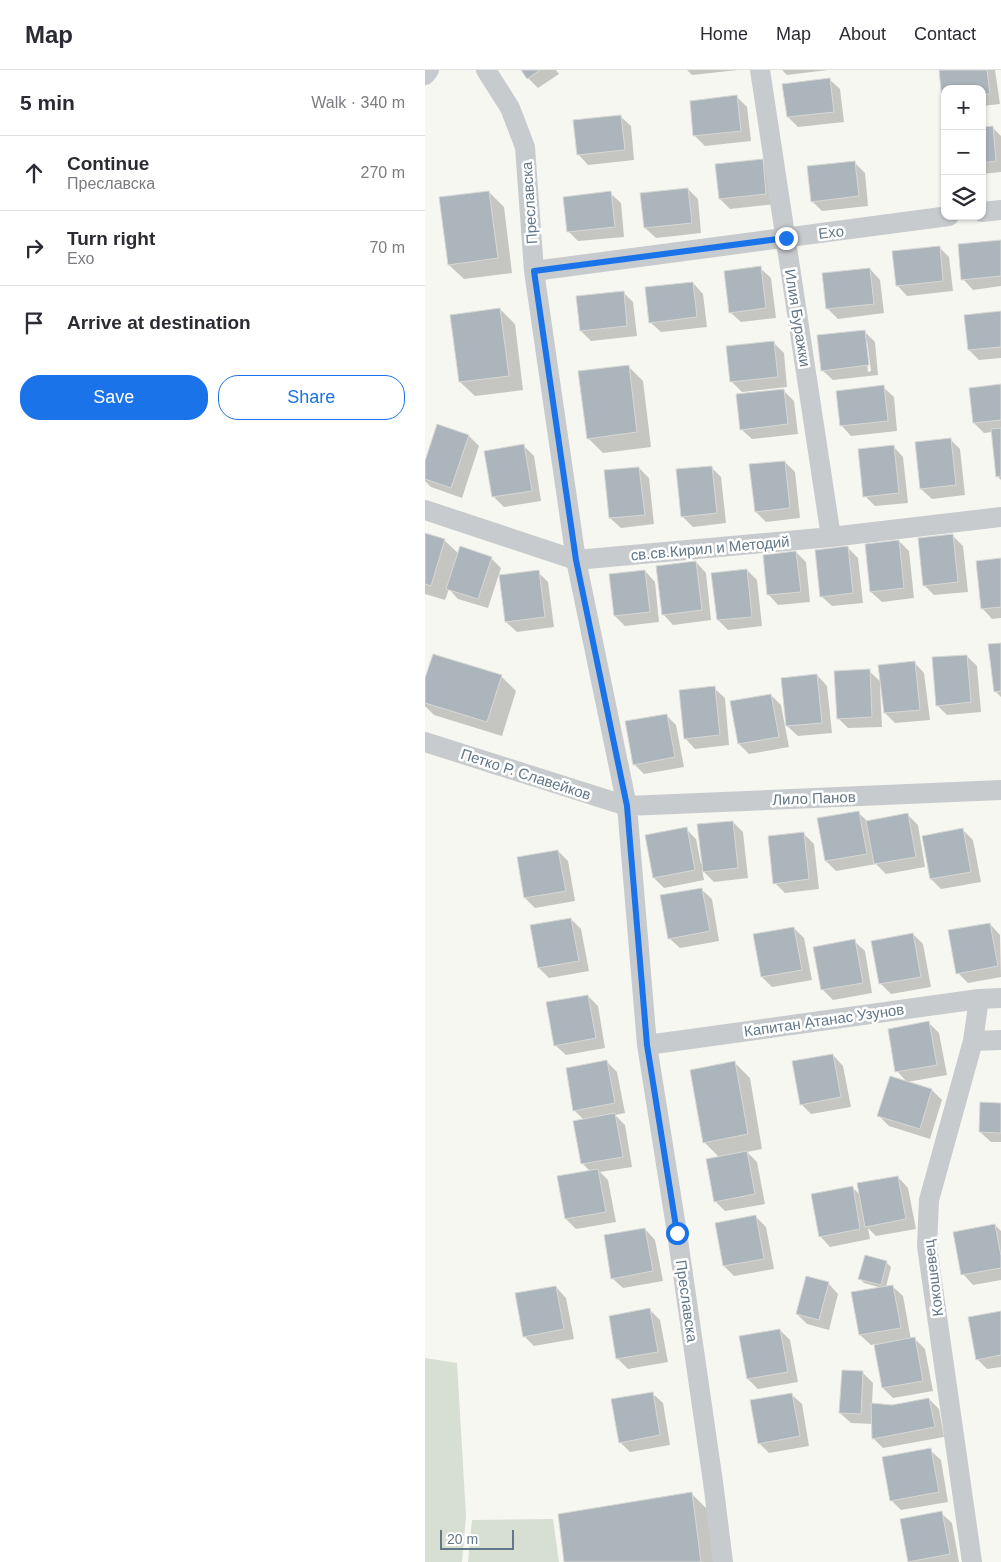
<!DOCTYPE html>
<html lang="en">
<head>
<meta charset="utf-8">
<style>
	body { margin:0; font-family:Helvetica,sans-serif; background:#f2f2f3; color:#2b2b33 }
	.controls { position:absolute; right:15px; top:15px; display:grid; overflow:hidden; border-radius:10px; box-shadow:0 1px 4px #0004 }
	.controls button { width:45px; height:45px; display:grid; place-items:center; padding:0; border:0; border-bottom:1px solid #e1e1e2; background:#fff; color:#2b2b33; font:25px sans-serif }
	.scale { position:absolute; left:15px; bottom:12px; width:74px; box-sizing:border-box; padding-left:5px; border:2px solid #627787; border-top:0; font-size:14px; line-height:18px; white-space:nowrap; color:#627787; -webkit-text-stroke:4px #fff; paint-order:stroke }
	.stop { position:absolute; width:15px; height:15px; margin:-11px; border:4px solid #1a73e8; border-radius:50%; background:#fff }
	.stop.end { background:#1a73e8; border-color:#fff; box-shadow:0 1px 5px #0008 }
	.list { margin:0; padding:0; list-style:none }
	h2 { display:flex; justify-content:space-between; align-items:center; height:65px; margin:0; padding:0 20px; font-size:21px }
	h2 small { font-size:16px; font-weight:400; color:#7c7c81 }
	.list li { display:grid; grid-template-columns:32px 1fr auto; gap:15px; align-items:center; box-sizing:border-box; height:75px; padding:0 20px; border-top:1px solid #e1e1e2 }
	.list b { display:block; font-size:19px; white-space:nowrap }
	.list p { margin:0; font-size:16px; white-space:nowrap; color:#7c7c81 }
	.list em { font-size:16px; font-style:normal; color:#7c7c81 }
	.actions { display:flex; gap:10px; padding:15px 20px }
	.actions a { flex:1; padding:11px 0; border:1px solid #1a73e8; border-radius:20px; text-align:center; font-size:18px; color:#1a73e8 }
	.actions .main { background:#1a73e8; color:#fff }
	.icon { flex:none; width:28px; height:28px; fill:none; stroke:currentColor; stroke-width:2; stroke-linecap:round; stroke-linejoin:round }
	.map { position:relative; flex:none; width:576px; height:1492px; overflow:hidden }
	header { display:flex; align-items:center; gap:30px; box-sizing:border-box; height:70px; padding:0 25px; background:#fff; border-bottom:1px solid #e1e1e2 }
	header strong { font-size:24px }
	nav { display:flex; gap:28px; margin-inline-start:auto; font-size:18px }
	main { display:flex }
	aside { flex:1; background:#fff }
	.map>svg:first-child { display:block }
</style>
</head>
<body>
<header>
<strong>Map</strong>
<nav><a>Home</a><a>Map</a><a>About</a><a>Contact</a></nav>
</header>
<main>
<aside>
<h2>5 min<small>Walk · 340 m</small></h2>
<ul class="list">
<li><svg class="icon" aria-label="ahead" viewBox="0 0 24 24"><path d="M12 20V5M6 11l6-6 6 6"/></svg><div><b>Continue</b><p>Преславска</p></div><em>270 m</em></li>
<li><svg class="icon" aria-label="right" viewBox="0 0 24 24"><path d="M7 20v-9h11M14 6l5 5-5 5"/></svg><div><b>Turn right</b><p>Ехо</p></div><em>70 m</em></li>
<li><svg class="icon" aria-label="arrive" viewBox="0 0 24 24"><path d="M6 21V4h12l-3 4 3 4H6"/></svg><div><b>Arrive at destination</b></div></li>
</ul>
<div class="actions"><a class="main">Save</a><a>Share</a></div>
</aside>
<div class="map">
<svg width="576" height="1492" viewBox="0 0 576 1492">
	<rect width="100%" height="100%" fill="#f7f7f2"/>
	<path fill="#d7dfd3" d="M0 1288 32 1293 41 1446 37 1492H0Z
		M128 1449 134 1492H43L47 1450Z"/>
	<path fill="#0003" fill-rule="evenodd" d="M97 0H131L134 4 113 18 103 8Z
		M262 0H313L267 5Z
		M357 0H403L362 5Z
		M516 0H570L575 34 557 36V19H520V30Z
		M404 9 415 19 419 52 373 57 363 47Z
		M312 27 322 37 326 71 280 76 270 66Z
		M195 46 206 56 209 90 163 95 153 84Z
		M567 57 576 66V102L557 104V58Z
		M337 90 347 100 351 134 305 139 295 129Z
		M429 92 440 103 443 136 397 141 387 131Z
		M263 119 273 129 276 163 231 168 220 158Z
		M64 122 79 137 87 203 39 209 24 195Z
		M185 123 196 133 199 167 153 171 143 161Z
		M576 171V216L548 220 538 209Z
		M514 177 524 187 528 221 482 226 472 215Z
		M335 198 346 208 351 248 316 252 305 242Z
		M445 199 455 210 459 243 413 249 402 238Z
		M268 213 278 224 282 257 236 262 225 252Z
		M198 222 208 232 212 266 166 271 156 261Z
		M75 239 90 254 98 320 50 326 35 312Z
		M576 242V288L554 290 544 280Z
		M439 261 450 272 453 305 408 310 397 300ZM440 271H442L446 301 443 302Z
		M348 272 359 283 362 317 317 322 306 311Z
		M203 296 218 311 226 377 178 383 163 368Z
		M576 316V410L572 406 567 362 559 363 549 353Z
		M458 317 469 327 472 361 426 366 416 355Z
		M359 321 369 331 373 364 327 369 316 359Z
		M13 356 44 366 54 376 37 428 6 417 0 411V395Z
		M525 369 535 379 540 425 507 429 496 419Z
		M99 376 109 386 116 431 79 437 69 427 61 382Z
		M468 376 478 387 483 433 450 436 440 426Z
		M360 392 370 402 375 448 341 452 331 442Z
		M286 397 296 407 301 453 268 457 257 446Z
		M214 398 224 408 229 454 196 458 185 448Z
		M0 464 19 470 34 484 66 488 76 498 63 538 33 529 24 519 20 530 0 524Z
		M527 465 538 476 543 522 509 525 499 515Z
		M474 471 484 481 489 528 457 532 446 522Z
		M423 478 433 488 438 533 407 536 396 526Z
		M371 482 381 492 385 532 353 535 343 524Z
		M576 490V548L567 549 557 538Z
		M271 492 281 503 286 550 248 555 238 544Z
		M322 500 332 510 337 556 303 560 293 550Z
		M220 501 230 512 234 552 200 556 190 546Z
		M113 502 123 512 129 557 92 562 81 552Z
		M576 574V627L570 621Z
		M542 586 552 596 556 642 522 645 512 635Z
		M489 592 499 603 505 650 470 653 460 643 457 617H455L457 657 423 658 413 648 444 601 457 613Z
		M392 605 402 616 407 663 373 666 362 656Z
		M76 606 91 621 77 666 9 645 0 636V612Z
		M289 618 300 628 304 675 270 679 260 668Z
		M346 625 356 635 364 677 324 684 314 674Z
		M241 645 251 655 259 697 219 704 209 694Z
		M433 742 443 752 483 745 493 755 500 797 461 804 451 794 411 801 401 791 394 749Z
		M308 752 318 762 323 808 289 812 277 800 279 810 239 818 229 808 261 759 271 769 276 794H278Z
		M538 760 548 770 556 812 516 819 506 809Z
		M378 763 389 774 394 819 360 823 350 813Z
		M133 781 143 791 150 831 110 838 100 828Z
		M276 819 287 829 294 871 255 878 244 868Z
		M146 849 156 859 164 901 124 908 114 898Z
		M565 854 575 865 576 907 543 913 533 903Z
		M369 858 379 868 387 910 347 917 337 907Z
		M488 864 498 874 506 917 466 924 455 913Z
		M429 871 440 881 447 923 408 930 397 919Z
		M163 926 173 936 180 978 141 985 130 975Z
		M504 953 514 963 522 1005 482 1012 472 1001Z
		M408 985 418 996 426 1037 386 1044 376 1034Z
		M182 992 192 1002 200 1043 190 1045 200 1055 207 1097 175 1102 183 1110 191 1152 151 1159 141 1149 165 1101 157 1093 159 1050 150 1041Z
		M310 993 325 1008 337 1079 322 1082 332 1092 340 1134 300 1141 290 1131 294 1087 279 1072Z
		M507 1020 517 1030 505 1069 464 1056 454 1046Z
		M576 1034V1072H566L555 1062Z
		M473 1107 483 1118 491 1159 451 1166 443 1158 445 1169 405 1177 395 1166 427 1117 435 1125Z
		M331 1147 341 1157 349 1199 309 1206 299 1196Z
		M570 1155 576 1161V1210L548 1215 538 1204Z
		M220 1159 230 1170 238 1211 198 1218 187 1208Z
		M461 1192 466 1197 461 1217 467 1216 478 1226 486 1270 490 1269 500 1279 508 1321 468 1328 458 1318 450 1274 446 1275 435 1265 457 1218 439 1213 434 1208Z
		M403 1213 413 1224 404 1260 382 1254 372 1244Z
		M131 1217 141 1228 149 1269 109 1276 99 1266Z
		M225 1240 235 1250 243 1292 203 1299 193 1289 185 1247Z
		M576 1242V1297L562 1299 552 1289Z
		M355 1260 365 1270 373 1312 333 1319 323 1309Z
		M437 1302 448 1313 447 1334 467 1336 504 1329 514 1339 519 1367 458 1378 448 1368V1354L426 1353 415 1343Z
		M227 1323 238 1333 245 1375 205 1382 195 1372Z
		M366 1324 377 1334 384 1376 344 1383 334 1373Z
		M505 1380 516 1390 523 1432 476 1440 466 1430Z
		M267 1424 290 1447 296 1492H141Z
		M516 1443 527 1453 534 1492H485L484 1491Z"/>
	<path fill="#acb5bb" stroke="#d8d8d5" d="M96 0H115L102 9Z
		M514 0H562L565 24 557 25V19H520V29L517 30Z
		M405 8 409 42 362 47 357 14Z
		M312 25 316 61 268 66 265 31Z
		M196 45 200 80 152 85 148 50Z
		M568 56 571 91 557 93V57Z
		M338 89 341 124 294 129 290 94Z
		M430 91 434 126 386 132 382 96Z
		M263 118 267 153 219 158 215 123Z
		M64 121 73 188 23 195 14 127Z
		M186 121 190 157 142 162 138 127Z
		M576 170V206L536 210 533 174Z
		M515 176 518 211 471 216 467 181Z
		M336 196 341 238 304 243 299 201Z
		M445 198 449 234 401 239 397 203Z
		M268 212 272 247 224 253 220 217Z
		M199 221 202 256 155 261 151 226Z
		M75 238 84 306 34 312 25 245Z
		M576 241V277L543 280 539 245Z
		M440 260 444 295 396 301 392 265Z
		M349 271 353 307 305 312 301 276Z
		M204 295 212 362 162 369 153 301Z
		M576 314V350L548 353 544 318Z
		M459 315 463 351 415 356 411 321Z
		M359 319 363 354 315 360 311 324Z
		M12 354 44 365 26 418 0 409V391Z
		M576 358V406L571 407 566 359Z
		M526 368 531 415 495 419 490 372Z
		M99 374 107 421 67 427 59 381Z
		M469 375 474 423 438 427 433 379Z
		M360 391 365 438 330 442 324 394Z
		M287 396 292 443 256 447 251 399Z
		M214 397 220 445 184 448 179 400Z
		M0 463 20 469 6 516 0 514Z
		M528 464 533 512 498 516 493 468Z
		M474 470 479 518 445 522 440 474Z
		M35 476 67 487 53 529 21 519Z
		M423 476 428 523 395 527 390 480Z
		M371 481 376 522 342 525 338 485Z
		M576 488V537L556 539 551 491Z
		M271 491 277 540 237 545 231 496Z
		M322 499 327 547 292 550 286 503Z
		M114 500 120 547 80 552 74 505Z
		M220 500 225 542 189 546 184 504Z
		M576 573V621L569 622 563 574Z
		M8 584 77 605 62 652 0 633V608Z
		M542 585 546 632 511 636 507 587Z
		M490 591 495 640 459 643 453 595Z
		M445 599 447 647 412 649 409 601Z
		M392 604 397 653 361 656 356 608Z
		M290 616 295 665 259 669 254 620Z
		M346 624 354 667 313 674 305 631Z
		M242 644 250 687 208 695 200 651Z
		M434 741 442 784 400 791 392 748Z
		M483 743 491 787 449 794 441 751Z
		M308 751 313 798 278 802 272 754Z
		M262 757 270 800 228 808 220 765Z
		M538 758 546 802 505 809 497 766Z
		M379 762 384 809 348 814 343 766Z
		M133 780 141 821 99 828 92 787Z
		M277 818 285 861 243 869 235 825Z
		M146 848 154 891 113 898 105 855Z
		M565 853 573 896 531 904 523 860Z
		M369 857 377 900 336 907 328 864Z
		M488 863 496 907 454 914 446 871Z
		M430 869 438 913 396 920 388 877Z
		M163 925 171 968 129 976 121 932Z
		M504 951 512 995 470 1002 463 959Z
		M408 984 416 1027 375 1035 367 991Z
		M182 990 190 1033 148 1041 141 998Z
		M310 991 323 1064 278 1073 265 1000Z
		M465 1006 507 1019 495 1059 452 1046Z
		M555 1032 576 1033V1063L554 1062Z
		M190 1043 198 1087 156 1094 148 1051Z
		M322 1081 330 1124 289 1132 281 1089Z
		M173 1099 181 1142 140 1149 132 1106Z
		M473 1106 481 1149 440 1157 432 1113Z
		M428 1116 435 1159 394 1167 386 1124Z
		M331 1145 339 1189 298 1196 290 1153Z
		M570 1154 576 1186V1198L536 1205 528 1162Z
		M220 1158 228 1201 186 1209 179 1165Z
		M440 1185 462 1191 456 1215 433 1209Z
		M381 1206 404 1212 394 1250 371 1244Z
		M468 1215 476 1258 434 1265 426 1222Z
		M131 1216 139 1259 98 1267 90 1223Z
		M225 1238 233 1282 191 1289 184 1246Z
		M576 1241V1285L551 1290 543 1247Z
		M355 1259 363 1302 322 1309 314 1266Z
		M490 1267 498 1311 457 1318 449 1275Z
		M417 1300 438 1301 436 1344 414 1343Z
		M228 1322 235 1365 194 1373 186 1329Z
		M367 1323 375 1366 333 1374 325 1330Z
		M504 1328 510 1357 447 1369 446 1333 467 1335Z
		M506 1378 514 1422 465 1431 457 1387Z
		M267 1422 276 1492H139L133 1444Z
		M517 1441 525 1484 483 1492 475 1449Z"/>
	<g fill="none" stroke-linecap="round" stroke-linejoin="round">
		<path stroke="#c8cbce" stroke-width="20" d="M61 0 85 38 100 77 109 201 151 490 202 736 222 975 252 1163 288 1412 298 1492
			M335 0 406 467
			M0 5 4 0
			M557 142 576 140
			M109 201 524 146
			M0 440 151 490 406 467 576 447
			M0 672 202 736 576 720
			M548 971 576 970
			M222 975 554 929 576 928
			M547 1492 502 1176 504 1130 548 971 554 929"/>
	</g>
	<g fill="none" stroke-linecap="round" stroke-linejoin="round">
		<path stroke="#1a73e8" stroke-width="6" d="M252 1163 222 975 202 736 151 490 109 201 361 168"/>
	</g>
	<g text-anchor="middle" dominant-baseline="central" stroke-width="5" stroke-linejoin="round" paint-order="stroke">
		<g font-size="15" fill="#627787" stroke="#fff">
			<text transform="translate(104 133) rotate(-94)">Преславска</text>
			<text transform="translate(406 162) rotate(-7)">Ехо</text>
			<text transform="translate(373 248) rotate(81)">Илия Буражки</text>
			<text transform="translate(285 478) rotate(-5)">св.св.Кирил и Методий</text>
			<text transform="translate(101 704) rotate(18)">Петко Р. Славейков</text>
			<text transform="translate(389 728) rotate(-2)">Лило Панов</text>
			<text transform="translate(399 950) rotate(-8)">Капитан Атанас Узунов</text>
			<text transform="translate(508 1208) rotate(-97)">Кокошевец</text>
			<text transform="translate(262 1231) rotate(82)">Преславска</text>
		</g>
	</g>
</svg>
<div class="controls">
<button>+</button>
<button>−</button>
<button><svg class="icon" aria-label="layers" viewBox="0 0 24 24"><path d="M12 4l9 5-9 5-9-5zM3 14l9 5 9-5"/></svg></button>
</div>
<div class="scale">20 m</div>
<div class="stop" style="left:252px;top:1163px"></div>
<div class="stop end" style="left:361px;top:168px"></div>
</div>
</main>
</body>
</html>
